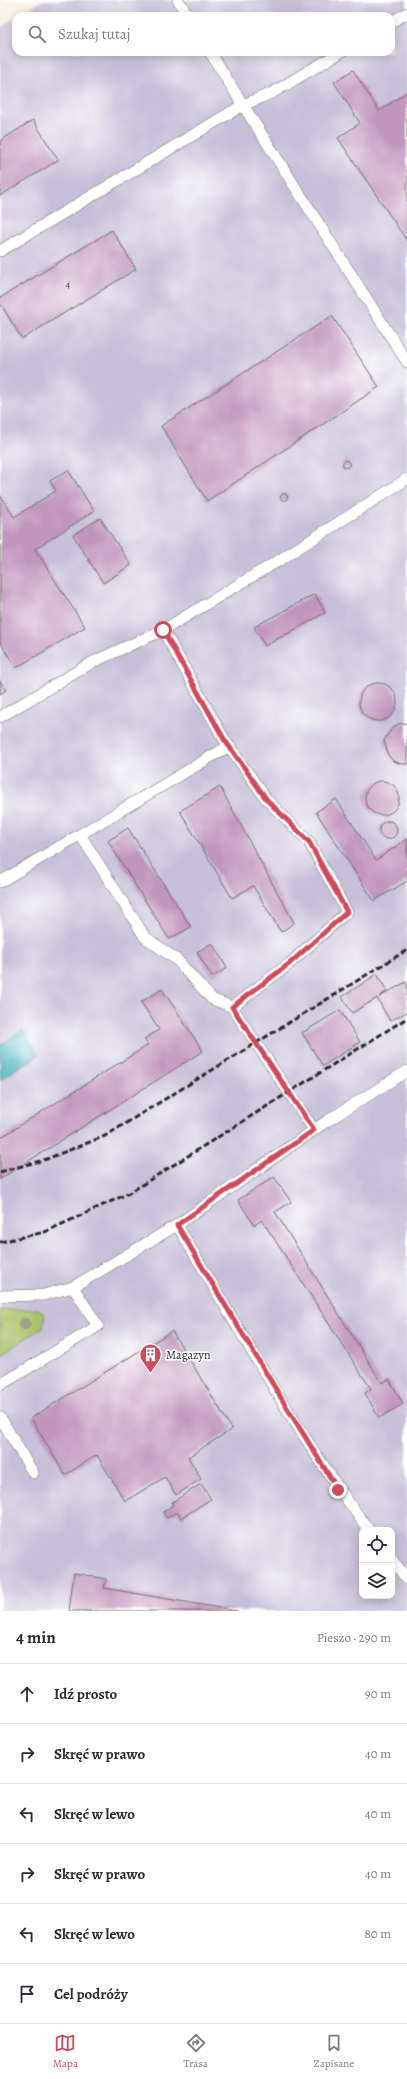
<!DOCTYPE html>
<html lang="pl">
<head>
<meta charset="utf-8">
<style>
	body { margin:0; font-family:Alegreya,serif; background:#f2f2f3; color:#2b2b33 }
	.controls { position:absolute; right:12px; bottom:12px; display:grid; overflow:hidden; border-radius:8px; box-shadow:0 2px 10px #0003 }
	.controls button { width:36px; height:36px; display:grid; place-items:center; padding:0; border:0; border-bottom:1px solid #e1e1e2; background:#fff; color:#2b2b33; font:20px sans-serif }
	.stop { position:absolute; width:12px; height:12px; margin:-9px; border:3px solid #d1495b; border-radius:50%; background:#fff }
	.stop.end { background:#d1495b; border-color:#fff; box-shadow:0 1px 4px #0008 }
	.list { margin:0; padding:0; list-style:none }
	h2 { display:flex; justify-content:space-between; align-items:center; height:52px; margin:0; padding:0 16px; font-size:17px }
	h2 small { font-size:13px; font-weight:400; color:#7c7c81 }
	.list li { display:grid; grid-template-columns:26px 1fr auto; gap:12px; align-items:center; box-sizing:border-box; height:60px; padding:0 16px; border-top:1px solid #e1e1e2 }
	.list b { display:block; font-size:15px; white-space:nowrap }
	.list em { font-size:13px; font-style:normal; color:#7c7c81 }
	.icon { flex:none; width:22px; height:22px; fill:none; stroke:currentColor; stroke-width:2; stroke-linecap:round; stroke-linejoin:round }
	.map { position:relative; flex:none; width:407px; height:1611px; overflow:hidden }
	.search { position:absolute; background:#fff; box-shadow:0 2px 10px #0003; left:12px; right:12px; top:12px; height:44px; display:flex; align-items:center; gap:10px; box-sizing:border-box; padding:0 14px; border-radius:12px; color:#7c7c81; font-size:15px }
	.sheet { height:412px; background:#fff }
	nav { display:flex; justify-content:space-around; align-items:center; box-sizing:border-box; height:56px; border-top:1px solid #e1e1e2; background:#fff; font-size:11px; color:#7c7c81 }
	nav a { display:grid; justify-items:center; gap:2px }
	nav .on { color:#d1495b }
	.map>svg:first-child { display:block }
</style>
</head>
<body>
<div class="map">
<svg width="407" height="1611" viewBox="0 0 407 1611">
	<rect width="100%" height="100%" fill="#fff"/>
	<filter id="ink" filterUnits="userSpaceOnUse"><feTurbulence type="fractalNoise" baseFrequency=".025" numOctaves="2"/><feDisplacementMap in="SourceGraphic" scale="8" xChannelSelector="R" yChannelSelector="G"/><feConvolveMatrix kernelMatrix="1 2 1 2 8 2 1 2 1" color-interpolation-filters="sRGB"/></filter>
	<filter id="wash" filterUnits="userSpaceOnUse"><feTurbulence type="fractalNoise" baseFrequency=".012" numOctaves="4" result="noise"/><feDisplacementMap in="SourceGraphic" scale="16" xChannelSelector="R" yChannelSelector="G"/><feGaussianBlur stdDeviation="0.9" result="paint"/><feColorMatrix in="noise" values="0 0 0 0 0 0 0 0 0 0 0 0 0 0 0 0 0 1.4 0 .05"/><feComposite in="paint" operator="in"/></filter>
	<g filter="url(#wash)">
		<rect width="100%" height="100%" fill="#faeee1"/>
		<path fill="#c8c0d8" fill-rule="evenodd" d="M43 0H407V1611H0V27L16 17V52H391V16H18ZM362 1530H392V1596H362Z"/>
		<path fill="#aac268" stroke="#6a764a" d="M38 1309 45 1315 43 1327 0 1355V1310Z"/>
		<path fill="#3cabb9" stroke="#346b72" d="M23 1030 39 1055 0 1080V1045Z"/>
		<g id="blocks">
			<path fill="#c096bc" d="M353 70 379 111 407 92V241L338 138 360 123 334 82Z
				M33 120 58 160 0 196V141Z
				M112 230 136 269 22 339 0 303V298Z
				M332 316 379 387 207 501 161 426Z
				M342.5 464a3.5 3.5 0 1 1 7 0a3.5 3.5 0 1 1-7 0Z
				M68 470 94 511 35 549 85 627 16 668 0 642V495L14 517 56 491 50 481Z
				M280.5 497a3.5 3.5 0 1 1 7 0a3.5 3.5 0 1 1-7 0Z
				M100 518 131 565 103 583 73 535Z
				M315 594 325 613 265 646 254 627Z
				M0 681 6 690 0 694Z
				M359 702a19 19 0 1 1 38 0a19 19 0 1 1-38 0Z
				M407 723V764H402L393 761 388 755 384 740 392 728 398 724Z
				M365 798a17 17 0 1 1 34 0a17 17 0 1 1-34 0Z
				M220 787 294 923 281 932 253 886 232 898 180 811Z
				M336 799 376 860 407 839V881L374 901 316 812Z
				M379 830a9 9 0 1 1 18 0a9 9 0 1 1-18 0Z
				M128 828 191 927 169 939 108 841Z
				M212 943 227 968 212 977 197 952Z
				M377 974 387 991 379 997 406 982 407 985V1012L390 1021 377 998 352 1013 342 997Z
				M162 989 203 1051 0 1179V1138L148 1045 144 1039 159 1030 141 1002Z
				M340 1010 360 1042 323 1066 302 1033Z
				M274 1177 291 1202 275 1212 382 1383 389 1379 403 1404 379 1418 365 1393 371 1389 262 1220 254 1225 238 1200Z
				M172 1331 232 1429 188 1457 201 1479 176 1495 165 1477 125 1501 97 1455 65 1475 31 1418Z
				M201 1484 211 1499 181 1518 177 1512 167 1518 163 1512 173 1505 171 1503Z
				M74 1573 106 1579 104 1588 237 1611H69Z"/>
		</g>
	</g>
	<g filter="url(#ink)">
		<use href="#blocks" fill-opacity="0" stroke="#736f6b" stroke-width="1"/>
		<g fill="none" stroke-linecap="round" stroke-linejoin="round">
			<defs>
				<path id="lane" d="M178 0 188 16
					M391 22 407 13
					M210 52 243 105 272 93 341 52
					M0 251 243 105 407 362
					M0 717 93 662 163 630
					M81 836 145 937 177 960 212 999 232 1007
					M0 882 229 746
					M314 1130 232 1007 289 964 347 912 309 842 267 800 224 739 163 630 278 561 407 479
					M0 1296 44 1295 73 1287
					M0 1385 98 1326 73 1287 177 1225
					M0 1417 33 1473
					M369 1530C297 1434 239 1328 177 1225L327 1121 407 1071
					M392 1560 407 1579"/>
			</defs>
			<use href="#lane" stroke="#736f6b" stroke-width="12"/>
			<use href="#lane" stroke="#fff" stroke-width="11"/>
			<path stroke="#2b2b2b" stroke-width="3" stroke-dasharray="6 3" stroke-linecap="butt" d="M0 1172 44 1160 105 1136 407 950
				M0 1242 45 1232 129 1193 407 1018"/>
		</g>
		<circle fill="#a0a088" cx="25" cy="1324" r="6"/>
	</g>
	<g fill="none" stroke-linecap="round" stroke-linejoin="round" filter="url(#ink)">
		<path stroke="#d1495b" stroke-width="5" d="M163 630 224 739 267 800 309 842 347 912 289 964 232 1007 314 1130 177 1225 286 1406 338 1490"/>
	</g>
	<defs>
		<symbol id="building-pin" viewBox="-11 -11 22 30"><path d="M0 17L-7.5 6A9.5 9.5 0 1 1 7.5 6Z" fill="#d1495b" stroke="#fff"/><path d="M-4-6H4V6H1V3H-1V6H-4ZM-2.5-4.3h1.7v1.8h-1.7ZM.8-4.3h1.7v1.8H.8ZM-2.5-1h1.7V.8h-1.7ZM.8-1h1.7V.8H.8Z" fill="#fff"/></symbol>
	</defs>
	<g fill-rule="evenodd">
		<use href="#building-pin" x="138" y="1342" width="25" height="34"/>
	</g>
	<g text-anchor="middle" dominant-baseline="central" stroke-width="3" stroke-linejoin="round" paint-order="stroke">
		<g font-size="10" fill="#50464f">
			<text x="68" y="284">4</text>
		</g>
		<g font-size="12" fill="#2b2b2b" stroke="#fff" text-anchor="start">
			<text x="166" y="1355">Magazyn</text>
		</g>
	</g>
</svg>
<div class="controls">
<button><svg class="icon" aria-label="locate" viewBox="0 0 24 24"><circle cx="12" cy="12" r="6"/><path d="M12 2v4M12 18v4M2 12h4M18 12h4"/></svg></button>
<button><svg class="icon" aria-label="layers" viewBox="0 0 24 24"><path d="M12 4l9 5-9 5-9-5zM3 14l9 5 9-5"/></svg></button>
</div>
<div class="stop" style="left:163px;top:630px"></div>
<div class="stop end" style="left:338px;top:1490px"></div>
<div class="search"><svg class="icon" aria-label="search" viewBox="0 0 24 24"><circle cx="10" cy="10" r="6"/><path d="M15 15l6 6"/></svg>Szukaj tutaj</div>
</div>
<section class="sheet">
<h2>4 min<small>Pieszo · 290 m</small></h2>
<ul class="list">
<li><svg class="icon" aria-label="ahead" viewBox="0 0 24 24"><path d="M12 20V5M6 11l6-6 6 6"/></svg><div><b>Idź prosto</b></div><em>90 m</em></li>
<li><svg class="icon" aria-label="right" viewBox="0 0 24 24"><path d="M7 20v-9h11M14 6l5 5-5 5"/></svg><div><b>Skręć w prawo</b></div><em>40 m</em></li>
<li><svg class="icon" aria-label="left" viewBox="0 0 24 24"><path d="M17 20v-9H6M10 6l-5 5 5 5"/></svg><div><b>Skręć w lewo</b></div><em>40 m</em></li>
<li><svg class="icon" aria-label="right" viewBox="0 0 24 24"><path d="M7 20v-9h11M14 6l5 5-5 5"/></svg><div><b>Skręć w prawo</b></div><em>40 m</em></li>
<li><svg class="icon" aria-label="left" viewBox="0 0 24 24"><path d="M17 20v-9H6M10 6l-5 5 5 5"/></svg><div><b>Skręć w lewo</b></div><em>80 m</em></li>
<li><svg class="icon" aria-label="arrive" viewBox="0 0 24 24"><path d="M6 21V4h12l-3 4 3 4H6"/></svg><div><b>Cel podróży</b></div></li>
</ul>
</section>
<nav>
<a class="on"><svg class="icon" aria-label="map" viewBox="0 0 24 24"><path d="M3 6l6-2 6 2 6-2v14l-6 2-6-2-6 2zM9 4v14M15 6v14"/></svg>Mapa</a>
<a><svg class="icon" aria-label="directions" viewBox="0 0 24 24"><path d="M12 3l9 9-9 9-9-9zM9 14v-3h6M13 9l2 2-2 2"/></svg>Trasa</a>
<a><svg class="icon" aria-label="saved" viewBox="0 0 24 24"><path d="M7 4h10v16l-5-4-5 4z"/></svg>Zapisane</a>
</nav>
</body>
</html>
